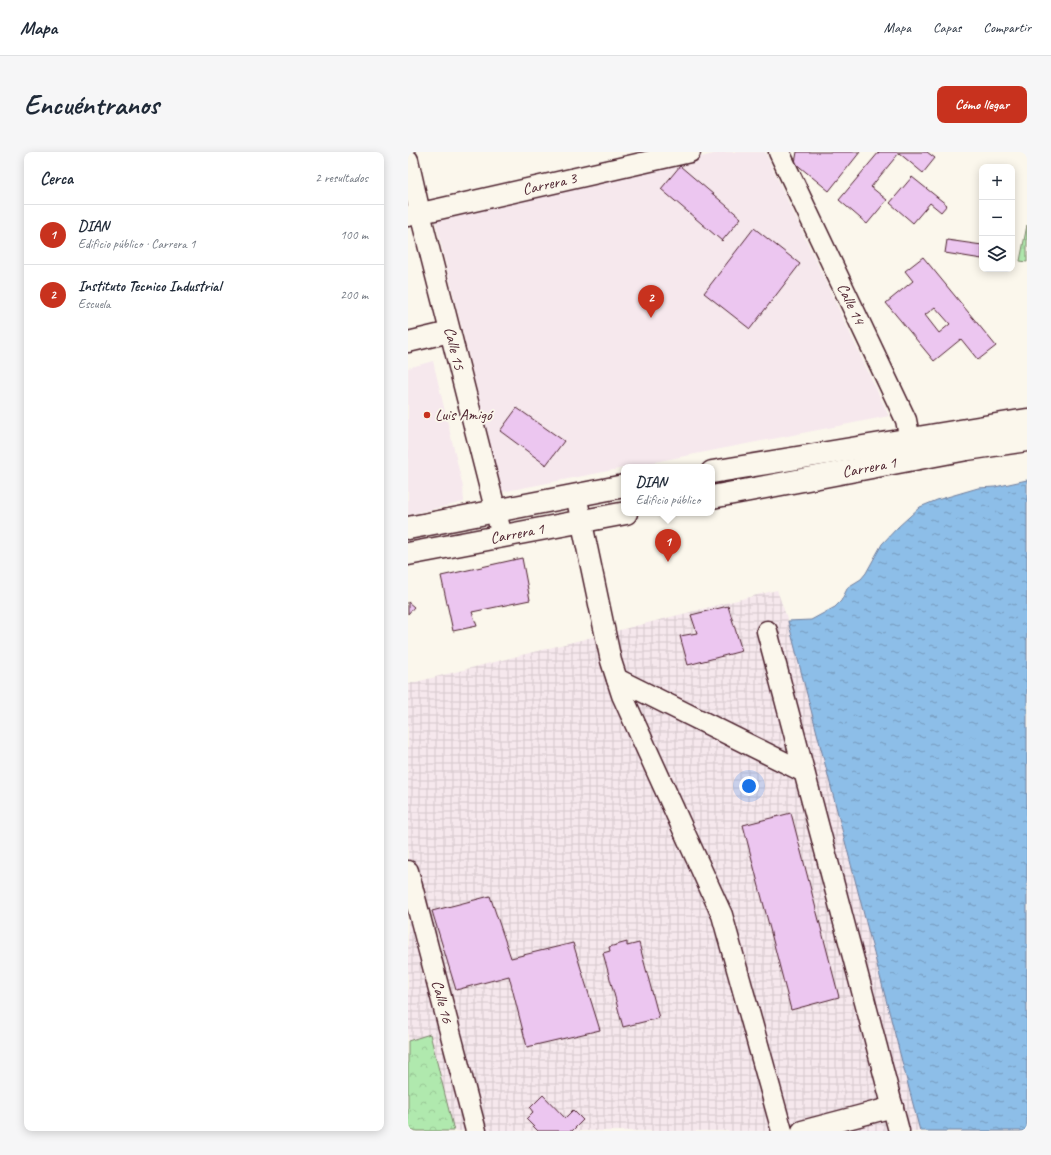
<!DOCTYPE html>
<html lang="es">
<head>
<meta charset="utf-8">
<style>
	body { margin:0; font-family:Caveat,sans-serif; background:#f6f6f7; color:#1f2937 }
	.controls { position:absolute; right:12px; top:12px; display:grid; overflow:hidden; border-radius:8px; box-shadow:0 2px 10px #0003 }
	.controls button { width:36px; height:36px; display:grid; place-items:center; padding:0; border:0; border-bottom:1px solid #e0e1e3; background:#fff; color:#1f2937; font:20px sans-serif }
	.you { position:absolute; left:341px; top:634px; width:14px; height:14px; margin:-10px; border:3px solid #fff; border-radius:50%; background:#1a73e8; box-shadow:0 0 0 6px #1a73e833 }
	.badge { display:grid; place-items:center; width:26px; height:26px; border-radius:50%; background:#c8321e; color:#fff; font-size:13px; font-weight:700 }
	.pin { position:absolute; translate:-50% -33px; filter:drop-shadow(0 1px 2px #0008) }
	.pin::after { content:''; position:absolute; top:21px; width:14px; height:12px; background:inherit; clip-path:polygon(0 0,100% 0,50% 100%) }
	.popup { position:absolute; left:213px; top:312px; width:94px; height:52px; box-sizing:border-box; display:grid; place-content:center; border-radius:8px; background:#fff; filter:drop-shadow(0 1px 3px #0005); font-size:13px; white-space:nowrap; color:#747a83 }
	.popup b { font-size:15px; color:#1f2937 }
	.popup::after { content:''; position:absolute; left:50%; top:100%; margin-left:-8px; border:8px solid transparent; border-top-color:#fff }
	.list { margin:0; padding:0; list-style:none }
	h2 { display:flex; justify-content:space-between; align-items:center; height:52px; margin:0; padding:0 16px; font-size:17px }
	h2 small { font-size:13px; font-weight:400; color:#747a83 }
	.list li { display:grid; grid-template-columns:26px 1fr auto; gap:12px; align-items:center; box-sizing:border-box; height:60px; padding:0 16px; border-top:1px solid #e0e1e3 }
	.list b { display:block; font-size:15px; white-space:nowrap }
	.list p { margin:0; font-size:13px; white-space:nowrap; color:#747a83 }
	.list em { font-size:13px; font-style:normal; color:#747a83 }
	.icon { flex:none; width:22px; height:22px; fill:none; stroke:currentColor; stroke-width:2; stroke-linecap:round; stroke-linejoin:round }
	.map { position:relative; flex:none; width:619px; height:979px; overflow:hidden; border-radius:8px }
	header { display:flex; align-items:center; gap:24px; box-sizing:border-box; height:56px; padding:0 20px; background:#fff; border-bottom:1px solid #e0e1e3 }
	header strong { font-size:19px }
	nav { display:flex; gap:22px; margin-inline-start:auto; font-size:14px }
	.intro { display:flex; align-items:center; justify-content:space-between; box-sizing:border-box; height:96px; padding:0 24px }
	h1 { margin:0; font-size:28px }
	.button { padding:10px 18px; border-radius:8px; background:#c8321e; color:#fff; font-size:14px; font-weight:700 }
	main { display:flex; gap:24px; padding:0 24px }
	aside { flex:1; background:#fff; border-radius:8px; box-shadow:0 2px 10px #0003 }
	.map>svg:first-child { display:block }
</style>
</head>
<body>
<header>
<strong>Mapa</strong>
<nav><a>Mapa</a><a>Capas</a><a>Compartir</a></nav>
</header>
<div class="intro"><h1>Encuéntranos</h1><a class="button">Cómo llegar</a></div>
<main>
<aside>
<h2>Cerca<small>2 resultados</small></h2>
<ul class="list">
<li><span class="badge">1</span><div><b>DIAN</b><p>Edificio público · Carrera 1</p></div><em>100 m</em></li>
<li><span class="badge">2</span><div><b>Instituto Tecnico Industrial</b><p>Escuela</p></div><em>200 m</em></li>
</ul>
</aside>
<div class="map">
<svg width="619" height="979" viewBox="0 0 619 979">
	<defs>
		<pattern id="industrial-grid" width="8" height="8" patternUnits="userSpaceOnUse"><rect width="8" height="8" fill="#f6e8ed"/><path d="M0 4h8M4 0v8" fill="none" stroke="#d4c7cb"/></pattern>
		<pattern id="forest-crowns" width="20" height="18" patternUnits="userSpaceOnUse"><rect width="20" height="18" fill="#b0e9ae"/><path d="M2 6a3 3 0 1 1 6 0M12 15a3 3 0 1 1 6 0" fill="none" stroke="#99c796"/></pattern>
		<pattern id="park-tufts" width="24" height="20" patternUnits="userSpaceOnUse"><rect width="24" height="20" fill="#b0e9ae"/><path d="M3 7l-1-3M5 7V3M7 7l1-3M15 17l-1-3M17 17v-4M19 17l1-3" fill="none" stroke="#99c796"/></pattern>
		<pattern id="water-ripples" width="26" height="14" patternUnits="userSpaceOnUse"><rect width="26" height="14" fill="#8dbee8"/><path d="M2 4q2-2 4 0t4 0M15 11q2-2 4 0t4 0" fill="none" stroke="#759abc"/></pattern>
	</defs>
	<rect width="100%" height="100%" fill="#fbf7ec"/>
	<filter id="ink" filterUnits="userSpaceOnUse"><feTurbulence type="fractalNoise" baseFrequency=".025" numOctaves="2"/><feDisplacementMap in="SourceGraphic" scale="8" xChannelSelector="R" yChannelSelector="G"/><feConvolveMatrix kernelMatrix="1 2 1 2 8 2 1 2 1" color-interpolation-filters="sRGB"/></filter>
	<g filter="url(#ink)">
		<path fill="#f6e8ed" d="M314 0H357L481 264 94 340 27 68Z
			M25 209 55 335 56 350 0 363V216Z"/>
		<path fill="url(#industrial-grid)" d="M369 438 380 469 512 979H46L22 883 0 889V532Z"/>
		<path fill="url(#forest-crowns)" stroke="#7d846c" d="M22 882 46 979H0V889Z"/>
		<path fill="url(#park-tufts)" stroke="#7d846c" d="M619 73V110L612 109Z"/>
		<path fill="url(#water-ripples)" stroke="#727e9c" d="M619 328V979H512L380 469 403 468 427 455 433 449 440 435 453 427 458 421 474 392 490 375 512 355 529 348 570 336 587 335Z"/>
		<path fill="#ecc6f0" stroke="#4a1f2b" fill-rule="evenodd" d="M389 0H452L421 39 387 11Z
			M471 0H519L527 6 515 21 491 1 463 35 479 48 459 72 431 48Z
			M272 14 333 66 314 89 253 37Z
			M504 25 539 53 533 60 522 51 505 71 482 51Z
			M346 76 392 112 342 177 296 141Z
			M539 88 574 93V107L537 101Z
			M515 105 588 194 570 208 553 187 526 209 478 151 505 129 497 119ZM527 155 542 172 531 181 517 163Z
			M109 256 156 289 138 313 92 279Z
			M114 406 122 448 64 460 69 474 45 479 33 424Z
			M0 450 6 455 0 462Z
			M320 454 334 499 280 513 272 484 289 481 283 463Z
			M383 661 431 845 383 858 335 673Z
			M82 744 103 806 165 791 192 878 119 895 101 824 48 838 24 759Z
			M219 790V794L231 791 251 866 215 875 195 801 202 799 201 795Z
			M135 943 157 966 165 958 175 968 164 979H130L118 967 125 960 122 956Z"/>
		<g fill="none" stroke-linecap="round" stroke-linejoin="round">
			<defs>
				<g id="minor">
					<path id="s1" d="M371 0 498 268 505 303"/>
					<path id="s2" d="M0 8 12 61 94 384"/>
					<path id="s3" d="M0 64 282 0"/>
					<path d="M0 190 42 180"/>
					<path d="M168 343 203 509 214 543 314 763 374 979"/>
					<path d="M359 479 491 979"/>
					<path d="M209 527 396 620"/>
					<path id="s4" d="M0 719 68 979"/>
					<path d="M394 979 485 955"/>
				</g>
				<g id="highway">
					<path d="M304 320 619 268"/>
					<path id="s5" d="M304 345 559 297 619 288"/>
					<path d="M0 376 216 334"/>
					<path id="s6" d="M0 402 218 361"/>
				</g>
			</defs>
			<use href="#minor" stroke="#4a1f2b" stroke-width="23"/>
			<use href="#highway" stroke="#4a1f2b" stroke-width="25"/>
			<use href="#minor" stroke="#fbf7ec" stroke-width="20"/>
			<use href="#highway" stroke="#fbf7ec" stroke-width="22"/>
		</g>
	</g>
	<circle fill="#c8321e" stroke="#fbf7ec" stroke-width="1.5" cx="19" cy="263" r="4"/>
	<g text-anchor="middle" dominant-baseline="central" stroke-width="3.5" stroke-linejoin="round" paint-order="stroke">
		<g font-size="16" fill="#4a1f2b" stroke="#fbf7ec">
			<text stroke="none"><textPath href="#s3" startOffset="145">Carrera 3</textPath></text>
			<text stroke="none"><textPath href="#s1" startOffset="168">Calle 14</textPath></text>
			<text stroke="none"><textPath href="#s2" startOffset="194">Calle 15</textPath></text>
			<text stroke="none"><textPath href="#s5" startOffset="160">Carrera 1</textPath></text>
			<text stroke="none"><textPath href="#s6" startOffset="111">Carrera 1</textPath></text>
			<text stroke="none"><textPath href="#s4" startOffset="135">Calle 16</textPath></text>
		</g>
		<g font-size="16" fill="#4a1f2b" stroke="#fbf7ec" text-anchor="start">
			<text x="27" y="263">Luis Amigó</text>
		</g>
	</g>
</svg>
<div class="controls">
<button>+</button>
<button>−</button>
<button><svg class="icon" aria-label="layers" viewBox="0 0 24 24"><path d="M12 4l9 5-9 5-9-5zM3 14l9 5 9-5"/></svg></button>
</div>
<div class="you"></div>
<div class="pin badge" style="left:260px;top:410px">1</div>
<div class="popup"><b>DIAN</b>Edificio público</div>
<div class="pin badge" style="left:243px;top:166px">2</div>
</div>
</main>
</body>
</html>
